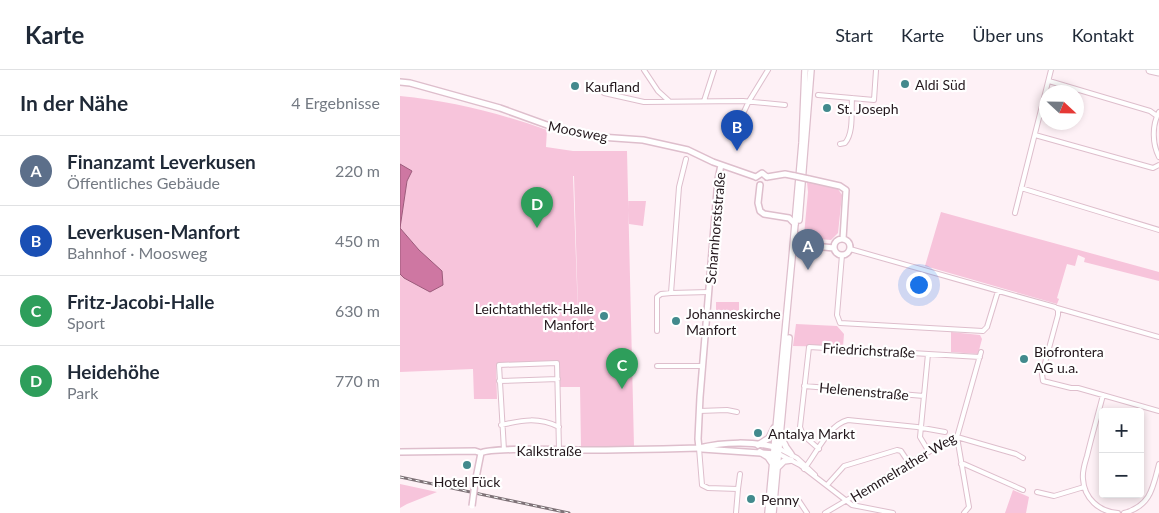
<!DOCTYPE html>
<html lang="de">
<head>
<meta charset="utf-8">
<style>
	body { margin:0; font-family:Lato,sans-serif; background:#f6f6f7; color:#1f2937 }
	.controls { position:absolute; right:15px; bottom:15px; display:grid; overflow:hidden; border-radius:5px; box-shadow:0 2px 8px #0003 }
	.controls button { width:45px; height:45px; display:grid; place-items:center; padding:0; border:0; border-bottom:1px solid #e0e1e3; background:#fff; color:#1f2937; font:25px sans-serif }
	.compass { position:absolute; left:639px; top:15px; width:45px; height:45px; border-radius:50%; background:#fff; box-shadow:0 2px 8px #0003; rotate:112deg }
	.you { position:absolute; left:518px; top:214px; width:18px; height:18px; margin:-12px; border:4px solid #fff; border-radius:50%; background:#1a73e8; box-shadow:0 0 0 8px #1a73e833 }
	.badge { display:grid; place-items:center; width:32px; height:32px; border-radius:50%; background:#db2777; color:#fff; font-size:16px; font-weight:700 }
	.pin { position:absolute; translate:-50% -41px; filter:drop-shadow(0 1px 2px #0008) }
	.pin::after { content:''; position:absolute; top:26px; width:18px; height:15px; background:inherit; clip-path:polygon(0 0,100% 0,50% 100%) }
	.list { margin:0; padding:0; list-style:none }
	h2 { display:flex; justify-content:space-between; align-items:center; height:65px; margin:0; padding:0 20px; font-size:21px }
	h2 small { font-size:16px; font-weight:400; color:#747a83 }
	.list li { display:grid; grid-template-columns:32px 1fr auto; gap:15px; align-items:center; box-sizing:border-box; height:70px; padding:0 20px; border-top:1px solid #e0e1e3 }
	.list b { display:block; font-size:19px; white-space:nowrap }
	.list p { margin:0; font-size:16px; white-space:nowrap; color:#747a83 }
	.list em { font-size:16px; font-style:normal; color:#747a83 }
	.map { position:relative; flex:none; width:759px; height:443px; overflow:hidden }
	header { display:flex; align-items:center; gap:30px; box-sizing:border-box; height:70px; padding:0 25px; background:#fff; border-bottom:1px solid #e0e1e3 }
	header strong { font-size:24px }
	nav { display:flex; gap:28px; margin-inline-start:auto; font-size:18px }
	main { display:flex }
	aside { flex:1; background:#fff }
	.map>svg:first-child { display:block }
</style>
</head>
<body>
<header>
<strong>Karte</strong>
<nav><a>Start</a><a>Karte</a><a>Über uns</a><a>Kontakt</a></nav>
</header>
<main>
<aside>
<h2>In der Nähe<small>4 Ergebnisse</small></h2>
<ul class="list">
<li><span class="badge" style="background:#5c6f8a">A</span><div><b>Finanzamt Leverkusen</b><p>Öffentliches Gebäude</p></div><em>220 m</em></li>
<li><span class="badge" style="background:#1a4fb4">B</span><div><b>Leverkusen-Manfort</b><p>Bahnhof · Moosweg</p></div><em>450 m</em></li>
<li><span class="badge" style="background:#2e9e5b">C</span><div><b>Fritz-Jacobi-Halle</b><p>Sport</p></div><em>630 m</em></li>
<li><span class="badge" style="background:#2e9e5b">D</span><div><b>Heidehöhe</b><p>Park</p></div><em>770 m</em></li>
</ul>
</aside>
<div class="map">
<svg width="759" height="443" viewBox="0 0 759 443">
	<rect width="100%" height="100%" fill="#fef1f6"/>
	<path fill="#f7c4db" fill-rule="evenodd" d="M0 26C51 31 99 43 147 60L146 77 173 81H227L234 376 181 377 180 317H160L158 292 96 294 97 329H74L73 299 0 302V204L4 208 19 180 0 158 7 111 12 101 0 94ZM174 106 179 273 173 106Z
		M407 112 438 119 442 125 438 163 431 170 405 168 404 165 408 122Z
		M228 131H246L243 156 229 154Z
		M541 142 759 202V211L684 192 685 188 678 185 675 196 667 194 657 228 659 229 657 234 525 196Z
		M316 232H339V245H316Z
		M396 254 437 256 444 264 443 277 393 276Z
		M551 262 580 265 582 269 578 284 551 282Z
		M0 414 37 422 7 434 0 438Z
		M613 420 629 427 626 443H605Z"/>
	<path fill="#ce77a2" stroke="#9b5a7a" d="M0 94 12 101 7 111 0 158 19 180 42 201 43 215 30 222 4 208 0 204Z"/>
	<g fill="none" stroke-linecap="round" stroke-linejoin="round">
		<defs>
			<path id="minor" d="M244 0 258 21 269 31
				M649 11 750 41 757 46
				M204 23 244 32 343 31 385 35
				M418 25 474 30 476 0
				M304 31 314 0
				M759 42C752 55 752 73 759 87
				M334 63 349 31 368 0
				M635 65 753 98 759 95
				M440 74 445 73C454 63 451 41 452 28
				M621 118 759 160
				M615 143 651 0
				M450 179 655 237 658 240V245L642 304 643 311 671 318H678L759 341
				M442 185 437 245 440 253 583 261 587 257 598 221
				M271 223 309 222
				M657 238 759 267
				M257 261V227L261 224 271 223 279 117 286 89
				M528 284 520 367 529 382
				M257 296H303
				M99 311 158 309
				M404 316 524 326
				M703 325C698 345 692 365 687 386 685 393 682 401 683 409 684 428 699 442 718 443
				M299 341 327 340 337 342
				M101 355C124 350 138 347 159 357
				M557 367 616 384 623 388
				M299 378 302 415 308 418 338 419 336 443
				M380 379 397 388 415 405
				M419 379 403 365 400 357 409 277 580 287
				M104 380 99 295 157 293 159 380
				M379 384 400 395 452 435 493 443
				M561 394H564L623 420
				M404 399C417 383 428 355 448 350L517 357 545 362
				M427 415 444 396 497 380 501 381 509 393
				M338 419 340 404
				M637 422 654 426 684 417
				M399 431 407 443
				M425 443 552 368 557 367
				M564 443 569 437 557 367 581 282
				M724 443C751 436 753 417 759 394"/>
			<path id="tertiary" d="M0 12 10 13 100 38 147 55 170 62 200 67 243 70 288 80 313 92 356 107
				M356 107 362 103 367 107
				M367 107 385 104 395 106
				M409 109 440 116 446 120 443 169
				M360 115 358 133 360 141 364 144 389 148 395 154
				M398 166 402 171 412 173
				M434 177a8 8 0 1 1 16 0a8 8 0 1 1-16 0Z
				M397 180 400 177 404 175 434 178
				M299 378 298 369 300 327 318 109 321 95
				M302 379 376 384
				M0 382 75 381 81 383C91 377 167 380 184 380 222 380 261 379 299 378 323 372 354 371 378 378
				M75 413 81 383"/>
			<path id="secondary" d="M399 150 411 0
				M382 369 386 377 391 384
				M358 375 369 368 374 358
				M360 382 368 387 372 393
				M378 397 384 391 391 390
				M368 443 392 188 402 73 405 0
				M373 443 389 268"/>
			<path id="motorway" d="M750 0 759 2"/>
		</defs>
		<use href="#minor" stroke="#debecc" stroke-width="6"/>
		<use href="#tertiary" stroke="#debecc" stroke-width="8"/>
		<use href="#secondary" stroke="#debecc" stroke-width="8"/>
		<use href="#motorway" stroke="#debecc" stroke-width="9"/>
		<use href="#minor" stroke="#fff" stroke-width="4"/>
		<use href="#tertiary" stroke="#fff" stroke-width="5"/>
		<use href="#secondary" stroke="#fff" stroke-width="5.5"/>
		<use href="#motorway" stroke="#fff" stroke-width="7"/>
		<defs>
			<path id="rail" d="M0 407 169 443"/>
		</defs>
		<use href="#rail" stroke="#7e7277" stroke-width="3"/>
		<use href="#rail" stroke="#fff" stroke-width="1" stroke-dasharray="4" stroke-linecap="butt"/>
		<defs>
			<path id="tertiary-bridge" d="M395 106 409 109
				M72 436 75 413"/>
		</defs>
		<use href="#tertiary-bridge" stroke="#debecc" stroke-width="8" stroke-linecap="butt"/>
		<use href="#tertiary-bridge" stroke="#fff" stroke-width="5"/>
	</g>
	<g fill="#428a8d" stroke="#fff" stroke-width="2">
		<circle cx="505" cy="14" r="5"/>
		<circle cx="175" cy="16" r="5"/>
		<circle cx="427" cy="38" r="5"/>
		<circle cx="204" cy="246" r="5"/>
		<circle cx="276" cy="251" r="5"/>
		<circle cx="624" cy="289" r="5"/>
		<circle cx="358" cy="363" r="5"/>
		<circle cx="67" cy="395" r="5"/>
		<circle cx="351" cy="429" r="5"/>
	</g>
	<g text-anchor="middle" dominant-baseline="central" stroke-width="4.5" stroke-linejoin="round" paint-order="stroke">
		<g font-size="14" fill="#23171c" stroke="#fff" text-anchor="start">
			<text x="515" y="14">Aldi Süd</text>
			<text x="185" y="16">Kaufland</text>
			<text x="437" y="38">St. Joseph</text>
			<text x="194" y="238" text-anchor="end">Leichtathletik-Halle<tspan x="194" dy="16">Manfort</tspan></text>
			<text x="286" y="243">Johanneskirche<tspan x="286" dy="16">Manfort</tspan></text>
			<text x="634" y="281">Biofrontera<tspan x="634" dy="16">AG u.a.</tspan></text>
			<text x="368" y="363">Antalya Markt</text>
			<text x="67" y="411" text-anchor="middle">Hotel Fück</text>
			<text x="361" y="429">Penny</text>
		</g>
		<g font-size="14" fill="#23171c" stroke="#fff">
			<text transform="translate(178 61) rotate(11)">Moosweg</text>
			<text transform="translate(315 158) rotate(-85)">Scharnhorststraße</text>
			<text transform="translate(469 280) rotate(3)">Friedrichstraße</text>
			<text transform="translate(464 321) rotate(5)">Helenenstraße</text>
			<text x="149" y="380">Kalkstraße</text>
			<text transform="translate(503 397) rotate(-31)">Hemmelrather Weg</text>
		</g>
	</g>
</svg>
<div class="controls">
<button>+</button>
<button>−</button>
</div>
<svg class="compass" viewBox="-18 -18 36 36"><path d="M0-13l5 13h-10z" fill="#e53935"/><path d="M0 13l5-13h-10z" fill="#747a83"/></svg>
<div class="you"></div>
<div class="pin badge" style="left:408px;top:200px;background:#5c6f8a">A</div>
<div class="pin badge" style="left:337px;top:81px;background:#1a4fb4">B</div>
<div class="pin badge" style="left:222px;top:319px;background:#2e9e5b">C</div>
<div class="pin badge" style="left:137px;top:158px;background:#2e9e5b">D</div>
</div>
</main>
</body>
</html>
